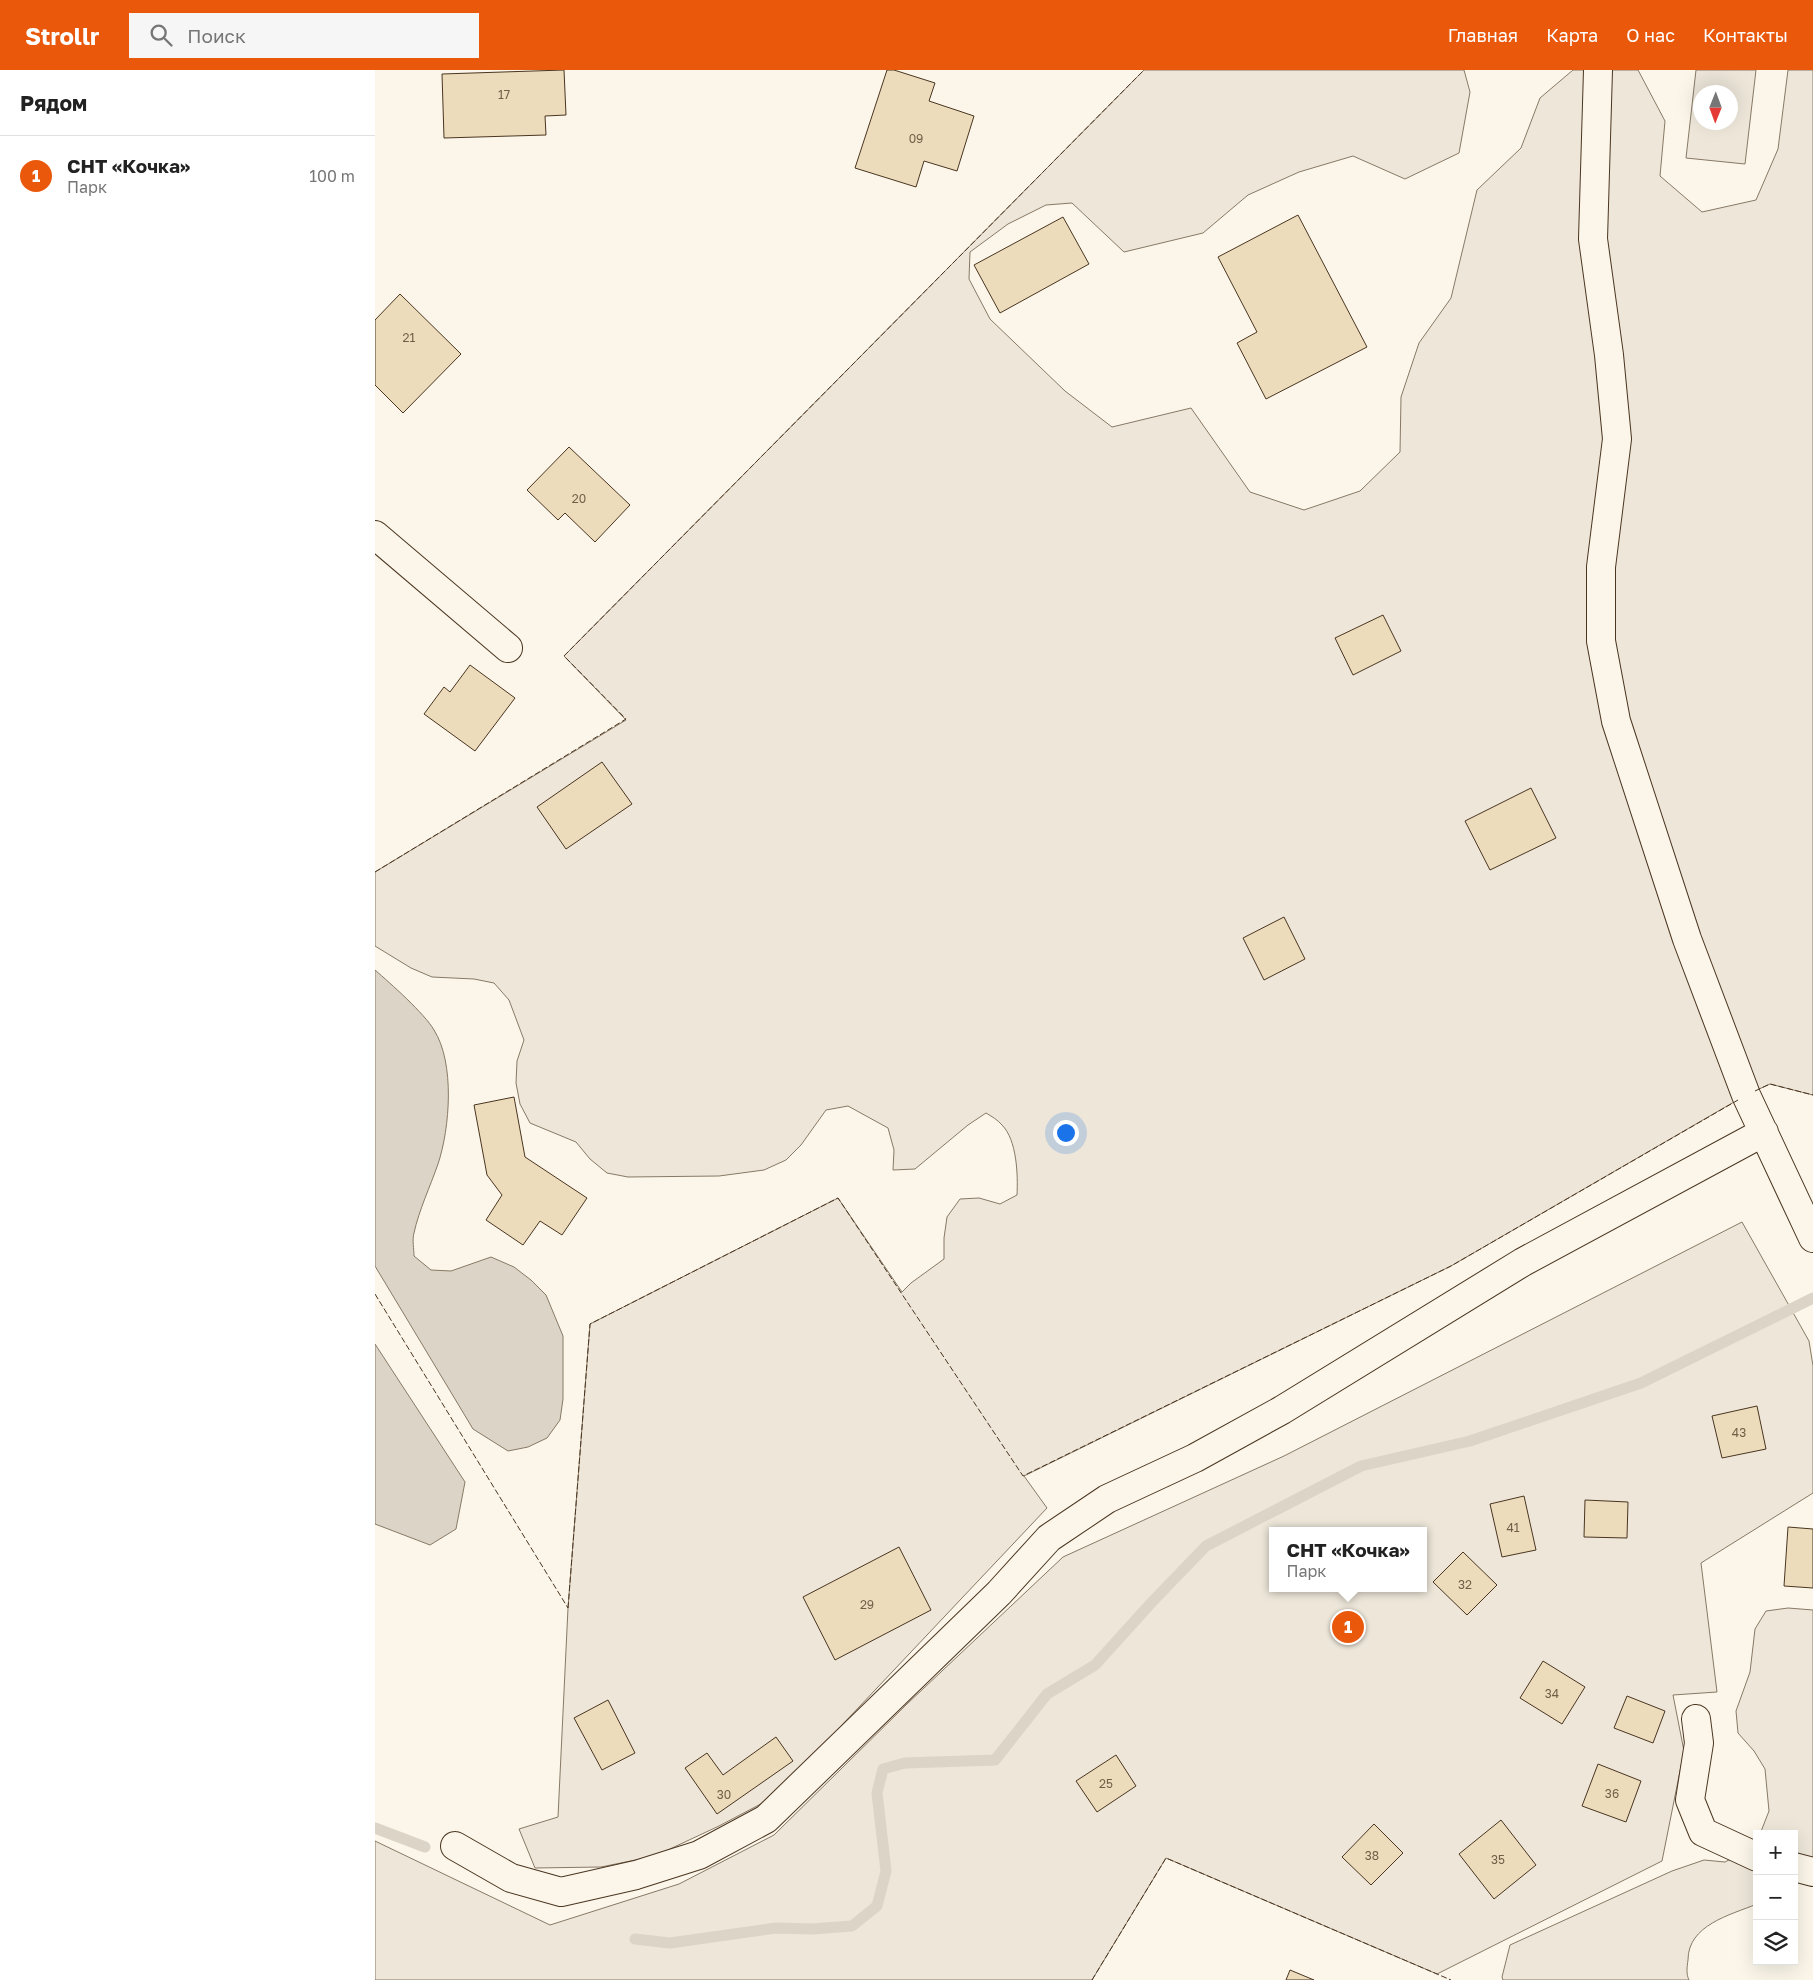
<!DOCTYPE html>
<html lang="ru">
<head>
<meta charset="utf-8">
<style>
	body { margin:0; font-family:"Golos Text",sans-serif; background:#f6f6f6; color:#222 }
	.controls { position:absolute; right:15px; bottom:15px; display:grid; overflow:hidden; border-radius:0px; box-shadow:0 5px 20px #0002 }
	.controls button { width:45px; height:45px; display:grid; place-items:center; padding:0; border:0; border-bottom:1px solid #e0e0e0; background:#fff; color:#222; font:25px sans-serif }
	.compass { position:absolute; left:1318px; top:15px; width:45px; height:45px; border-radius:50%; background:#fff; box-shadow:0 5px 20px #0002; rotate:181deg }
	.you { position:absolute; left:690px; top:1062px; width:18px; height:18px; margin:-12px; border:4px solid #fff; border-radius:50%; background:#1a73e8; box-shadow:0 0 0 8px #1a73e833 }
	.badge { display:grid; place-items:center; width:32px; height:32px; border-radius:50%; background:#ea580c; color:#fff; font-size:16px; font-weight:700 }
	.pin { position:absolute; translate:-50% -50%; border:2px solid #fff; box-shadow:0 1px 5px #0006 }
	.popup { position:absolute; left:894px; top:1457px; width:158px; height:65px; box-sizing:border-box; display:grid; place-content:center; border-radius:0px; background:#fff; filter:drop-shadow(0 1px 4px #0005); font-size:16px; white-space:nowrap; color:#767676 }
	.popup b { font-size:19px; color:#222 }
	.popup::after { content:''; position:absolute; left:50%; top:100%; margin-left:-10px; border:10px solid transparent; border-top-color:#fff }
	.list { margin:0; padding:0; list-style:none }
	h2 { display:flex; justify-content:space-between; align-items:center; height:65px; margin:0; padding:0 20px; font-size:21px }
	h2 small { font-size:16px; font-weight:400; color:#767676 }
	.list li { display:grid; grid-template-columns:32px 1fr auto; gap:15px; align-items:center; box-sizing:border-box; height:80px; padding:0 20px; border-top:1px solid #e0e0e0 }
	.list b { display:block; font-size:19px; white-space:nowrap }
	.list p { margin:0; font-size:16px; white-space:nowrap; color:#767676 }
	.list em { font-size:16px; font-style:normal; color:#767676 }
	.icon { flex:none; width:28px; height:28px; fill:none; stroke:currentColor; stroke-width:2; stroke-linecap:round; stroke-linejoin:round }
	.map { position:relative; flex:none; width:1438px; height:1910px; overflow:hidden }
	header { display:flex; align-items:center; gap:30px; box-sizing:border-box; height:70px; padding:0 25px; background:#ea580c; color:#fff }
	header strong { font-size:24px }
	nav { display:flex; gap:28px; margin-inline-start:auto; font-size:18px }
	.search { width:350px; height:45px; background:#f6f6f6; display:flex; align-items:center; gap:12px; box-sizing:border-box; padding:0 18px; border-radius:0px; color:#767676; font-size:19px }
	main { display:flex }
	aside { flex:1; background:#fff }
	.map>svg:first-child { display:block }
</style>
</head>
<body>
<header>
<strong>Strollr</strong>
<div class="search"><svg class="icon" aria-label="search" viewBox="0 0 24 24"><circle cx="10" cy="10" r="6"/><path d="M15 15l6 6"/></svg>Поиск</div>
<nav><a>Главная</a><a>Карта</a><a>О нас</a><a>Контакты</a></nav>
</header>
<main>
<aside>
<h2>Рядом<small></small></h2>
<ul class="list">
<li><span class="badge">1</span><div><b>СНТ «Кочка»</b><p>Парк</p></div><em>100 m</em></li>
</ul>
</aside>
<div class="map">
<svg width="1438" height="1910" viewBox="0 0 1438 1910">
	<rect width="100%" height="100%" fill="#fbf6e9"/>
	<path fill="#ede6d9" stroke="#887966" fill-rule="evenodd" d="M769 0H1089L1095 22 1084 83 1030 109 978 86 924 102 873 125 828 163 749 182 697 133 671 135 633 154 595 182 594 209 615 249 690 321 737 357 816 338 875 422 929 440 985 421 1025 382 1026 327 1044 273 1076 228 1102 120 1146 78 1165 28 1198 0H1263L1290 51 1285 106 1327 142 1381 130 1403 79 1413 0H1438V1025L1395 1014 1371 1025 1076 1196 649 1406 672 1438 399 1727 344 1756 280 1786 226 1797 160 1798 144 1759 183 1747 193 1538 215 1254 463 1128 527 1222 536 1213 569 1189V1168L572 1147 585 1129 604 1128 625 1134 642 1125C643 1105 642 1070 627 1055 623 1050 616 1046 611 1043L593 1055 540 1099 518 1100 519 1080 513 1058 473 1036 451 1040 426 1075 411 1090 389 1100 344 1106 253 1107 232 1103 215 1089 201 1072 155 1053 145 1034 141 1013 142 991 149 970 134 930 119 913 99 909 57 907 36 898 0 876V802L251 650 189 586Z
		M1321 0H1381L1370 94 1311 88ZM1326 22H1356V52H1326Z
		M1367 1152 1434 1271 1438 1296V1423L1326 1493 1342 1622 1298 1625 1309 1681 1287 1791 1062 1904 791 1788 717 1910H0V1771L175 1855 304 1814 399 1765 532 1634 688 1487 909 1386ZM898 1461H1048V1518H898Z
		M1413 1538 1438 1540V1797L1419 1802V1764H1385L1394 1741 1390 1699 1379 1681 1363 1663 1361 1641 1375 1602 1380 1559 1391 1541Z
		M1382 1769V1834C1355 1845 1313 1855 1313 1890 1312 1897 1311 1904 1314 1910H1128L1127 1907 1135 1875 1297 1801 1329 1790 1350 1792 1367 1783Z"/>
	<path fill="#dcd4c6" stroke="#887966" d="M0 900C15 913 50 944 59 960 80 993 75 1058 63 1094 55 1117 44 1140 39 1163 37 1170 39 1179 39 1186L56 1200 76 1201 116 1187 139 1197 156 1210 171 1225 188 1266V1329L185 1350 172 1368 153 1377 133 1381 98 1359 0 1196Z
		M0 1274 90 1412 81 1459 55 1475 0 1454Z"/>
	<g fill="none" stroke-linecap="round" stroke-linejoin="round">
		<path stroke="#dcd4c6" stroke-width="11" d="M0 1758 50 1777
			M260 1869 295 1873 401 1858 437 1859 477 1856 502 1836 511 1801 502 1723 508 1699 530 1693 620 1690 672 1624 720 1595 777 1532 831 1476 986 1396 1095 1371 1266 1313 1438 1228"/>
	</g>
	<path fill="#ecdcbc" stroke="#4a3520" d="M189 0 191 45 170 46 171 65 69 68 67 4Z
		M512 0H519L560 13 554 31 599 46 582 101 549 91 541 117 480 98Z
		M923 145 992 277 891 329 862 273 882 262 843 187Z
		M688 147 714 194 625 243 599 195Z
		M25 224 86 284 28 343 0 315V250Z
		M194 377 255 435 220 472 190 443 183 450 152 420Z
		M1008 545 1026 581 978 605 960 568Z
		M95 595 140 628 100 681 49 644 69 617 75 622Z
		M227 692 257 734 191 779 162 737Z
		M1156 718 1181 768 1115 800 1090 751Z
		M909 847 930 889 889 910 868 868Z
		M139 1027 150 1087 212 1128 187 1165 165 1151 148 1175 111 1150 127 1125 112 1105 99 1035Z
		M1382 1336 1391 1379 1347 1388 1337 1346Z
		M1149 1426 1161 1480 1127 1487 1115 1434Z
		M1210 1430 1253 1432 1252 1468 1209 1467Z
		M1413 1457 1438 1459V1518L1409 1516Z
		M524 1477 556 1540 460 1590 428 1527Z
		M1088 1482 1122 1515 1092 1545 1058 1512Z
		M1168 1591 1210 1617 1187 1654 1145 1628Z
		M1252 1626 1290 1641 1278 1673 1239 1658Z
		M233 1630 260 1683 227 1700 199 1648Z
		M401 1667 418 1691 342 1744 310 1698 332 1683 348 1705Z
		M741 1685 761 1716 722 1742 701 1711Z
		M1223 1694 1266 1711 1251 1752 1207 1736Z
		M1126 1750 1161 1795 1119 1829 1084 1784Z
		M999 1754 1028 1783 996 1815 967 1787Z
		M915 1900 939 1910H911Z"/>
	<g fill="none" stroke-linecap="round" stroke-linejoin="round">
		<defs>
			<path id="minor" d="M1223 0 1218 169 1234 285 1242 369 1226 497V571L1241 651 1312 869 1371 1025 1438 1168
				M0 465 133 578
				M1321 1649 1324 1673 1315 1730 1328 1762 1382 1787
				M80 1776 136 1808 186 1822 261 1805 324 1785 391 1749 624 1523 674 1468 732 1429 820 1388 907 1340 1148 1192 1389 1062
				M1419 1797 1438 1802"/>
		</defs>
		<use href="#minor" stroke="#4a3520" stroke-width="30"/>
		<use href="#minor" stroke="#fbf6e9" stroke-width="28"/>
		<path stroke="#4a3520" stroke-width="1" stroke-dasharray="6 2.5" stroke-linecap="butt" d="M0 802 251 649 189 586 769 0
			M1380 1021 1395 1014 1438 1025
			M0 1224 193 1538
			M193 1538 215 1254 463 1128 648 1406 1076 1196 1363 1030
			M717 1910 791 1788 1076 1910"/>
	</g>
	<g text-anchor="middle" dominant-baseline="central" stroke-width="4" stroke-linejoin="round" paint-order="stroke">
		<g font-size="12" fill="#725f47">
			<text x="129" y="24">17</text>
			<text x="541" y="68">09</text>
			<text x="34" y="267">21</text>
			<text x="204" y="428">20</text>
			<text x="1364" y="1362">43</text>
			<text x="1138" y="1457">41</text>
			<text x="1090" y="1514">32</text>
			<text x="492" y="1534">29</text>
			<text x="1177" y="1623">34</text>
			<text x="731" y="1713">25</text>
			<text x="1237" y="1723">36</text>
			<text x="349" y="1724">30</text>
			<text x="997" y="1785">38</text>
			<text x="1123" y="1789">35</text>
		</g>
	</g>
</svg>
<div class="controls">
<button>+</button>
<button>−</button>
<button><svg class="icon" aria-label="layers" viewBox="0 0 24 24"><path d="M12 4l9 5-9 5-9-5zM3 14l9 5 9-5"/></svg></button>
</div>
<svg class="compass" viewBox="-18 -18 36 36"><path d="M0-13l5 13h-10z" fill="#e53935"/><path d="M0 13l5-13h-10z" fill="#767676"/></svg>
<div class="you"></div>
<div class="pin badge" style="left:973px;top:1557px">1</div>
<div class="popup"><b>СНТ «Кочка»</b>Парк</div>
</div>
</main>
</body>
</html>
